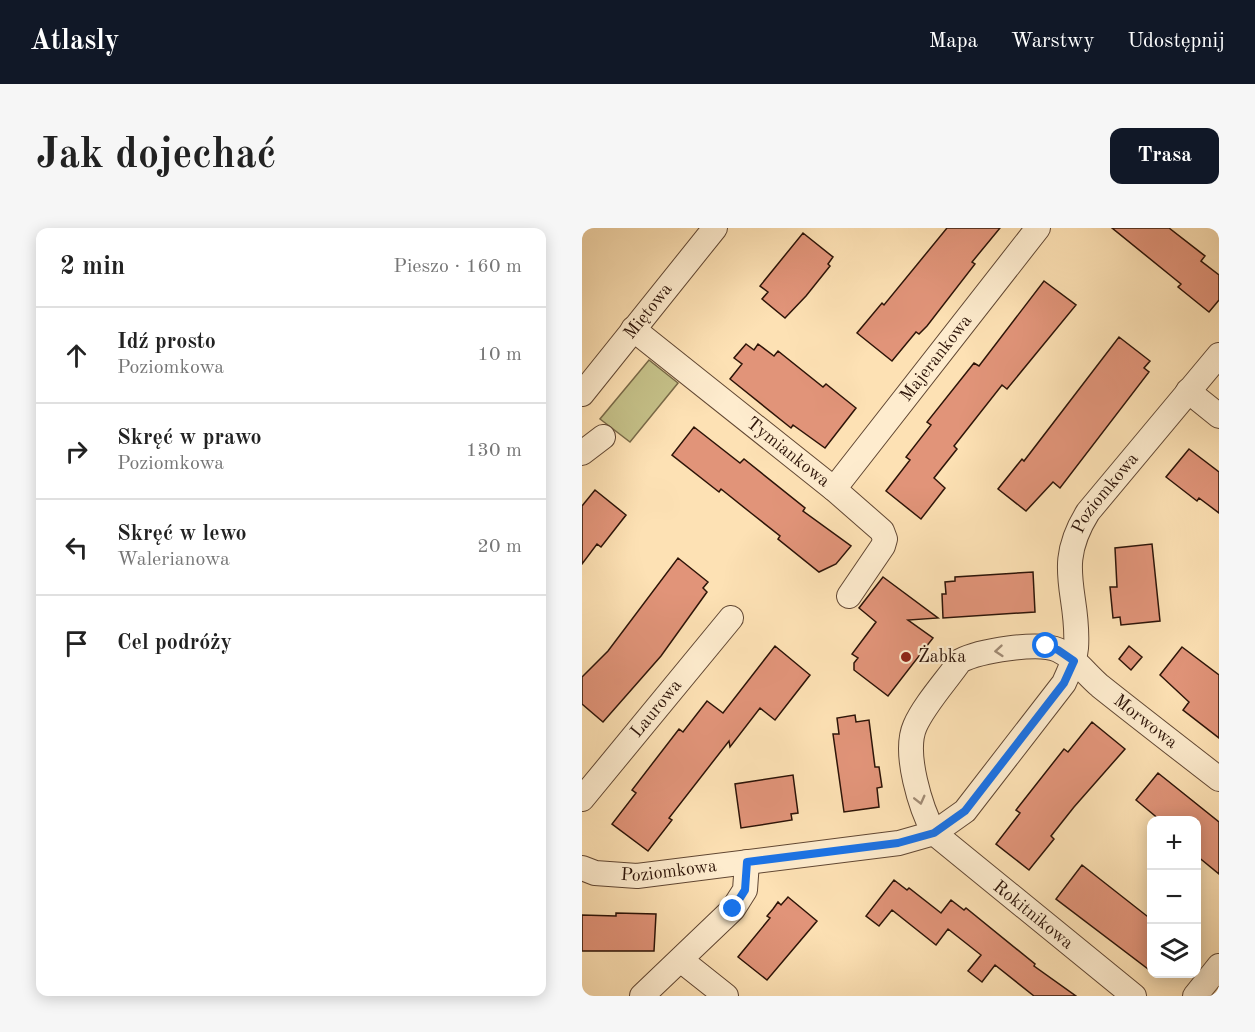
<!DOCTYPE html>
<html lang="pl">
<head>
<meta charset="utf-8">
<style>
	body { margin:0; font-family:"Old Standard TT",serif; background:#f6f6f6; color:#222 }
	.controls { position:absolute; right:18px; bottom:18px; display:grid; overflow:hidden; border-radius:12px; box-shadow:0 3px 15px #0003 }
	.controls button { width:54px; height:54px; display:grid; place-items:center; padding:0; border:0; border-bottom:2px solid #e0e0e0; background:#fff; color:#222; font:30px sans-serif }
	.stop { position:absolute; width:18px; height:18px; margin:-14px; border:4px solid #1a73e8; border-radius:50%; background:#fff }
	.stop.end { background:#1a73e8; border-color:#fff; box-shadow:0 2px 6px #0008 }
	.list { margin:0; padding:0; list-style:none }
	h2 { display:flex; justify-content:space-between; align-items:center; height:78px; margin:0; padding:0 24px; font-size:26px }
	h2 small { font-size:20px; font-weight:400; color:#767676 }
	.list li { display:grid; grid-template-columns:39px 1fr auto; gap:18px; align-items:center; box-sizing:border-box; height:96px; padding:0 24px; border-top:2px solid #e0e0e0 }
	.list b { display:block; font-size:22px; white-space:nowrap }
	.list p { margin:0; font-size:20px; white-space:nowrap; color:#767676 }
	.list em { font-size:20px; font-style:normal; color:#767676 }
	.icon { flex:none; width:33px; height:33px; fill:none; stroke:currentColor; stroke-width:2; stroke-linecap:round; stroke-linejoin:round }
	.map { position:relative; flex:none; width:637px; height:768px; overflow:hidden; border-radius:12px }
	header { display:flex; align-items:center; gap:36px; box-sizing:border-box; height:84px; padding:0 30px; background:#111827; color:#fff }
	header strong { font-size:28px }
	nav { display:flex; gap:33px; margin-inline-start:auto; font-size:21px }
	.intro { display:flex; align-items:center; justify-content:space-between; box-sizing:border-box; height:144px; padding:0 36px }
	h1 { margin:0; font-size:42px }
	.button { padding:15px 27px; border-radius:12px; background:#111827; color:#fff; font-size:21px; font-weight:700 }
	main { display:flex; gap:36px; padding:0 36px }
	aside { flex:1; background:#fff; border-radius:12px; box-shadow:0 3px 15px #0003 }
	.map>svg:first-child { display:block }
</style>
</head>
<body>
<header>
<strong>Atlasly</strong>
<nav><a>Mapa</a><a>Warstwy</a><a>Udostępnij</a></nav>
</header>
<div class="intro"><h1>Jak dojechać</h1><a class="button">Trasa</a></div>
<main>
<aside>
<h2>2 min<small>Pieszo · 160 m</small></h2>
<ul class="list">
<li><svg class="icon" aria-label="ahead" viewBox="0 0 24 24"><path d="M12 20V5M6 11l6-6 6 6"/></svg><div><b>Idź prosto</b><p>Poziomkowa</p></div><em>10 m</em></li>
<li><svg class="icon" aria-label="right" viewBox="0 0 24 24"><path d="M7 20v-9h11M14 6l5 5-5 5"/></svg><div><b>Skręć w prawo</b><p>Poziomkowa</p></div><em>130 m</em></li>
<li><svg class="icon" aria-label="left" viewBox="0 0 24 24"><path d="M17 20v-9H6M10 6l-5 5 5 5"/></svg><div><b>Skręć w lewo</b><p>Walerianowa</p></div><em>20 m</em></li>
<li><svg class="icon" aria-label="arrive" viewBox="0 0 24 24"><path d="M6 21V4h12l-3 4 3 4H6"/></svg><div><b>Cel podróży</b></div></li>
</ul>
</aside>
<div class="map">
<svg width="637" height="768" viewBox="0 0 637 768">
	<rect width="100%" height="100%" fill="#fde1b4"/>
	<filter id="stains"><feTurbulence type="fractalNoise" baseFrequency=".00333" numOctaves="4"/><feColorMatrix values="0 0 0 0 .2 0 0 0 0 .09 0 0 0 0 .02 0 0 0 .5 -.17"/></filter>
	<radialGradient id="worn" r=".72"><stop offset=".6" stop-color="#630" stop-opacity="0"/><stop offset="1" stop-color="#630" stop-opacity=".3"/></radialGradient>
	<path fill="#c5c189" stroke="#796a48" stroke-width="1.5" d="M67 132 96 155 48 214 18 191Z"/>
	<path fill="#e19479" stroke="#2d1408" stroke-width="1.5" d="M365 0H418L390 34 393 36 345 98 337 106 334 104 310 133 275 105 300 75 302 77Z
		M530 0H587L623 28 619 33 637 47V72L627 84 596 59 599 56Z
		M221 5 251 29 246 36 248 38 224 68 203 90 180 71 186 64 178 58Z
		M462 53 494 77 425 161 420 157 372 218 375 221 352 250 363 260 339 291 304 263 328 232 324 229 349 197 345 194 392 135 397 138Z
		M537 109 568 133 562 140 567 144 478 260 471 254 444 283 416 261 440 231 442 233Z
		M164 116 172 122 176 116 192 128 196 123 241 159 244 156 274 180 243 220 211 197 209 200 148 151 160 136 152 130Z
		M112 199 158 235 162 231 223 280 221 283 269 318 254 336 237 344 196 311 198 308 169 285 139 261 137 264 90 227Z
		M607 221 637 244V285L617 270 615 273 584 249Z
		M13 262 44 287 19 319 15 316 0 336V278Z
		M570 316 578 393 539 397 538 389 531 390 528 359H535L533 320Z
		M96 330 126 354 121 360 125 364 79 428 21 494 0 476V449L26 423Z
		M451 344 453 384 361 390 360 366H364L363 354 373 353V349Z
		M301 349 356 390 326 392 351 410 306 468 272 442V435L276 430 270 426 294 394 277 380Z
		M193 418 228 447 193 492 178 480 148 519 147 513 87 590 90 592 66 623 30 596 54 565 50 562 97 501 101 504 125 473 141 485Z
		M547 418 560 429 549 442 537 431Z
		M600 419 637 447V510L601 482 607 474 578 447Z
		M273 487 274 494 287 492 293 539H297L300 559 295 560 297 579 262 584 251 506H257L255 490Z
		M510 494 543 521 492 579 469 608 472 611 447 642 414 616 438 585 434 582 482 521 486 524Z
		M576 545 637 594V646L615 628V592H578L554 572Z
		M211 547 216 585 209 586 210 592 159 600 153 556Z
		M500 637 570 692V744L474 671Z
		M312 652 325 662 327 660 359 685 369 672 382 682 384 680 453 736 452 738 494 768H452L413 737 400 754 386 743 399 727 366 701 354 717 310 682 297 698 284 688Z
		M206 669 235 693 185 752 156 729 188 690 185 688 191 681 196 674 199 677Z
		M34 685 74 686 72 723H0V687L34 688Z"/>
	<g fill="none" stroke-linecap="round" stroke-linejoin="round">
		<defs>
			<g id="minor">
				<path id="s1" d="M51 101 252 261 300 303 303 311 301 318 267 368"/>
				<path d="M606 163 637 188"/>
				<path id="s2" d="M0 166 133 0"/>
				<path d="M0 225 21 209"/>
				<path id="s3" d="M252 261 456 0"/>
				<path id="s4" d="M0 571 149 390"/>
				<path id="s5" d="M0 640 13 645 55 648 317 615 352 605 383 583 482 455C487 443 493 433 494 420 498 365 471 340 506 284L637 127"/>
				<path d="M100 733 144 768"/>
				<path d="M60 768 151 681 163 662 165 634"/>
				<path id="s6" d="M552 768 352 605C339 581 321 525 333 498 342 477 365 452 378 433 397 423 456 413 476 422 493 430 504 446 518 458 557 489 597 520 637 551"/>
				<path d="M613 768 637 738"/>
			</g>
		</defs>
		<use href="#minor" stroke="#614733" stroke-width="26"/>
		<use href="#minor" stroke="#feecce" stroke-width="24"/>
	</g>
	<defs><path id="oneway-chevron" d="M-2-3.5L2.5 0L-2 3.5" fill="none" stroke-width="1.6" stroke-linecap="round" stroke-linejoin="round" transform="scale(1.5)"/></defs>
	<g stroke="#a08b75">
		<use href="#oneway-chevron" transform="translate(417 423) rotate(175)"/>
		<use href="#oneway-chevron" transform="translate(338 572) rotate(76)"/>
	</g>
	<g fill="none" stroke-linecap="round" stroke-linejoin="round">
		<path stroke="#1a73e8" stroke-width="8" d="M151 681 163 662 165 634 316 615 352 605 383 583 482 455 492 433 476 422 464 418"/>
	</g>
	<circle fill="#8f2418" stroke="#feecce" stroke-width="2" cx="324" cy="429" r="6"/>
	<g text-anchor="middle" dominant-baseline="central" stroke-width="4.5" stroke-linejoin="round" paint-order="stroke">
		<g font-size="18" fill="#2d1408" stroke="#feecce">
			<text stroke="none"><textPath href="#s2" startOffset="106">Miętowa</textPath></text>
			<text stroke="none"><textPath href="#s3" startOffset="166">Majerankowa</textPath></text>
			<text stroke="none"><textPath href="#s1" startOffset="198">Tymiankowa</textPath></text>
			<text stroke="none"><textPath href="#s5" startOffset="759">Poziomkowa</textPath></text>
			<text stroke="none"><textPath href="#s4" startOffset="117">Laurowa</textPath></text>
			<text stroke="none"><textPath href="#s6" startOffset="662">Morwowa</textPath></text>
			<text stroke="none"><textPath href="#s5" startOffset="88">Poziomkowa</textPath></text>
			<text transform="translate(451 687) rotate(39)">Rokitnikowa</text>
		</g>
		<g font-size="18" fill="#2d1408" stroke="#feecce" text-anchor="start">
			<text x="336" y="429">Żabka</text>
		</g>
	</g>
	<rect width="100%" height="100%" filter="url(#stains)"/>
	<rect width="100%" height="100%" fill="url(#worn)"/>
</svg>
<div class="controls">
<button>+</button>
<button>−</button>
<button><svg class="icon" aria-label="layers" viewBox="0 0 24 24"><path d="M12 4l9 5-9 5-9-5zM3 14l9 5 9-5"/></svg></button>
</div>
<div class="stop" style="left:464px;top:418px"></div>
<div class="stop end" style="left:151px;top:681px"></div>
</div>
</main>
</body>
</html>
